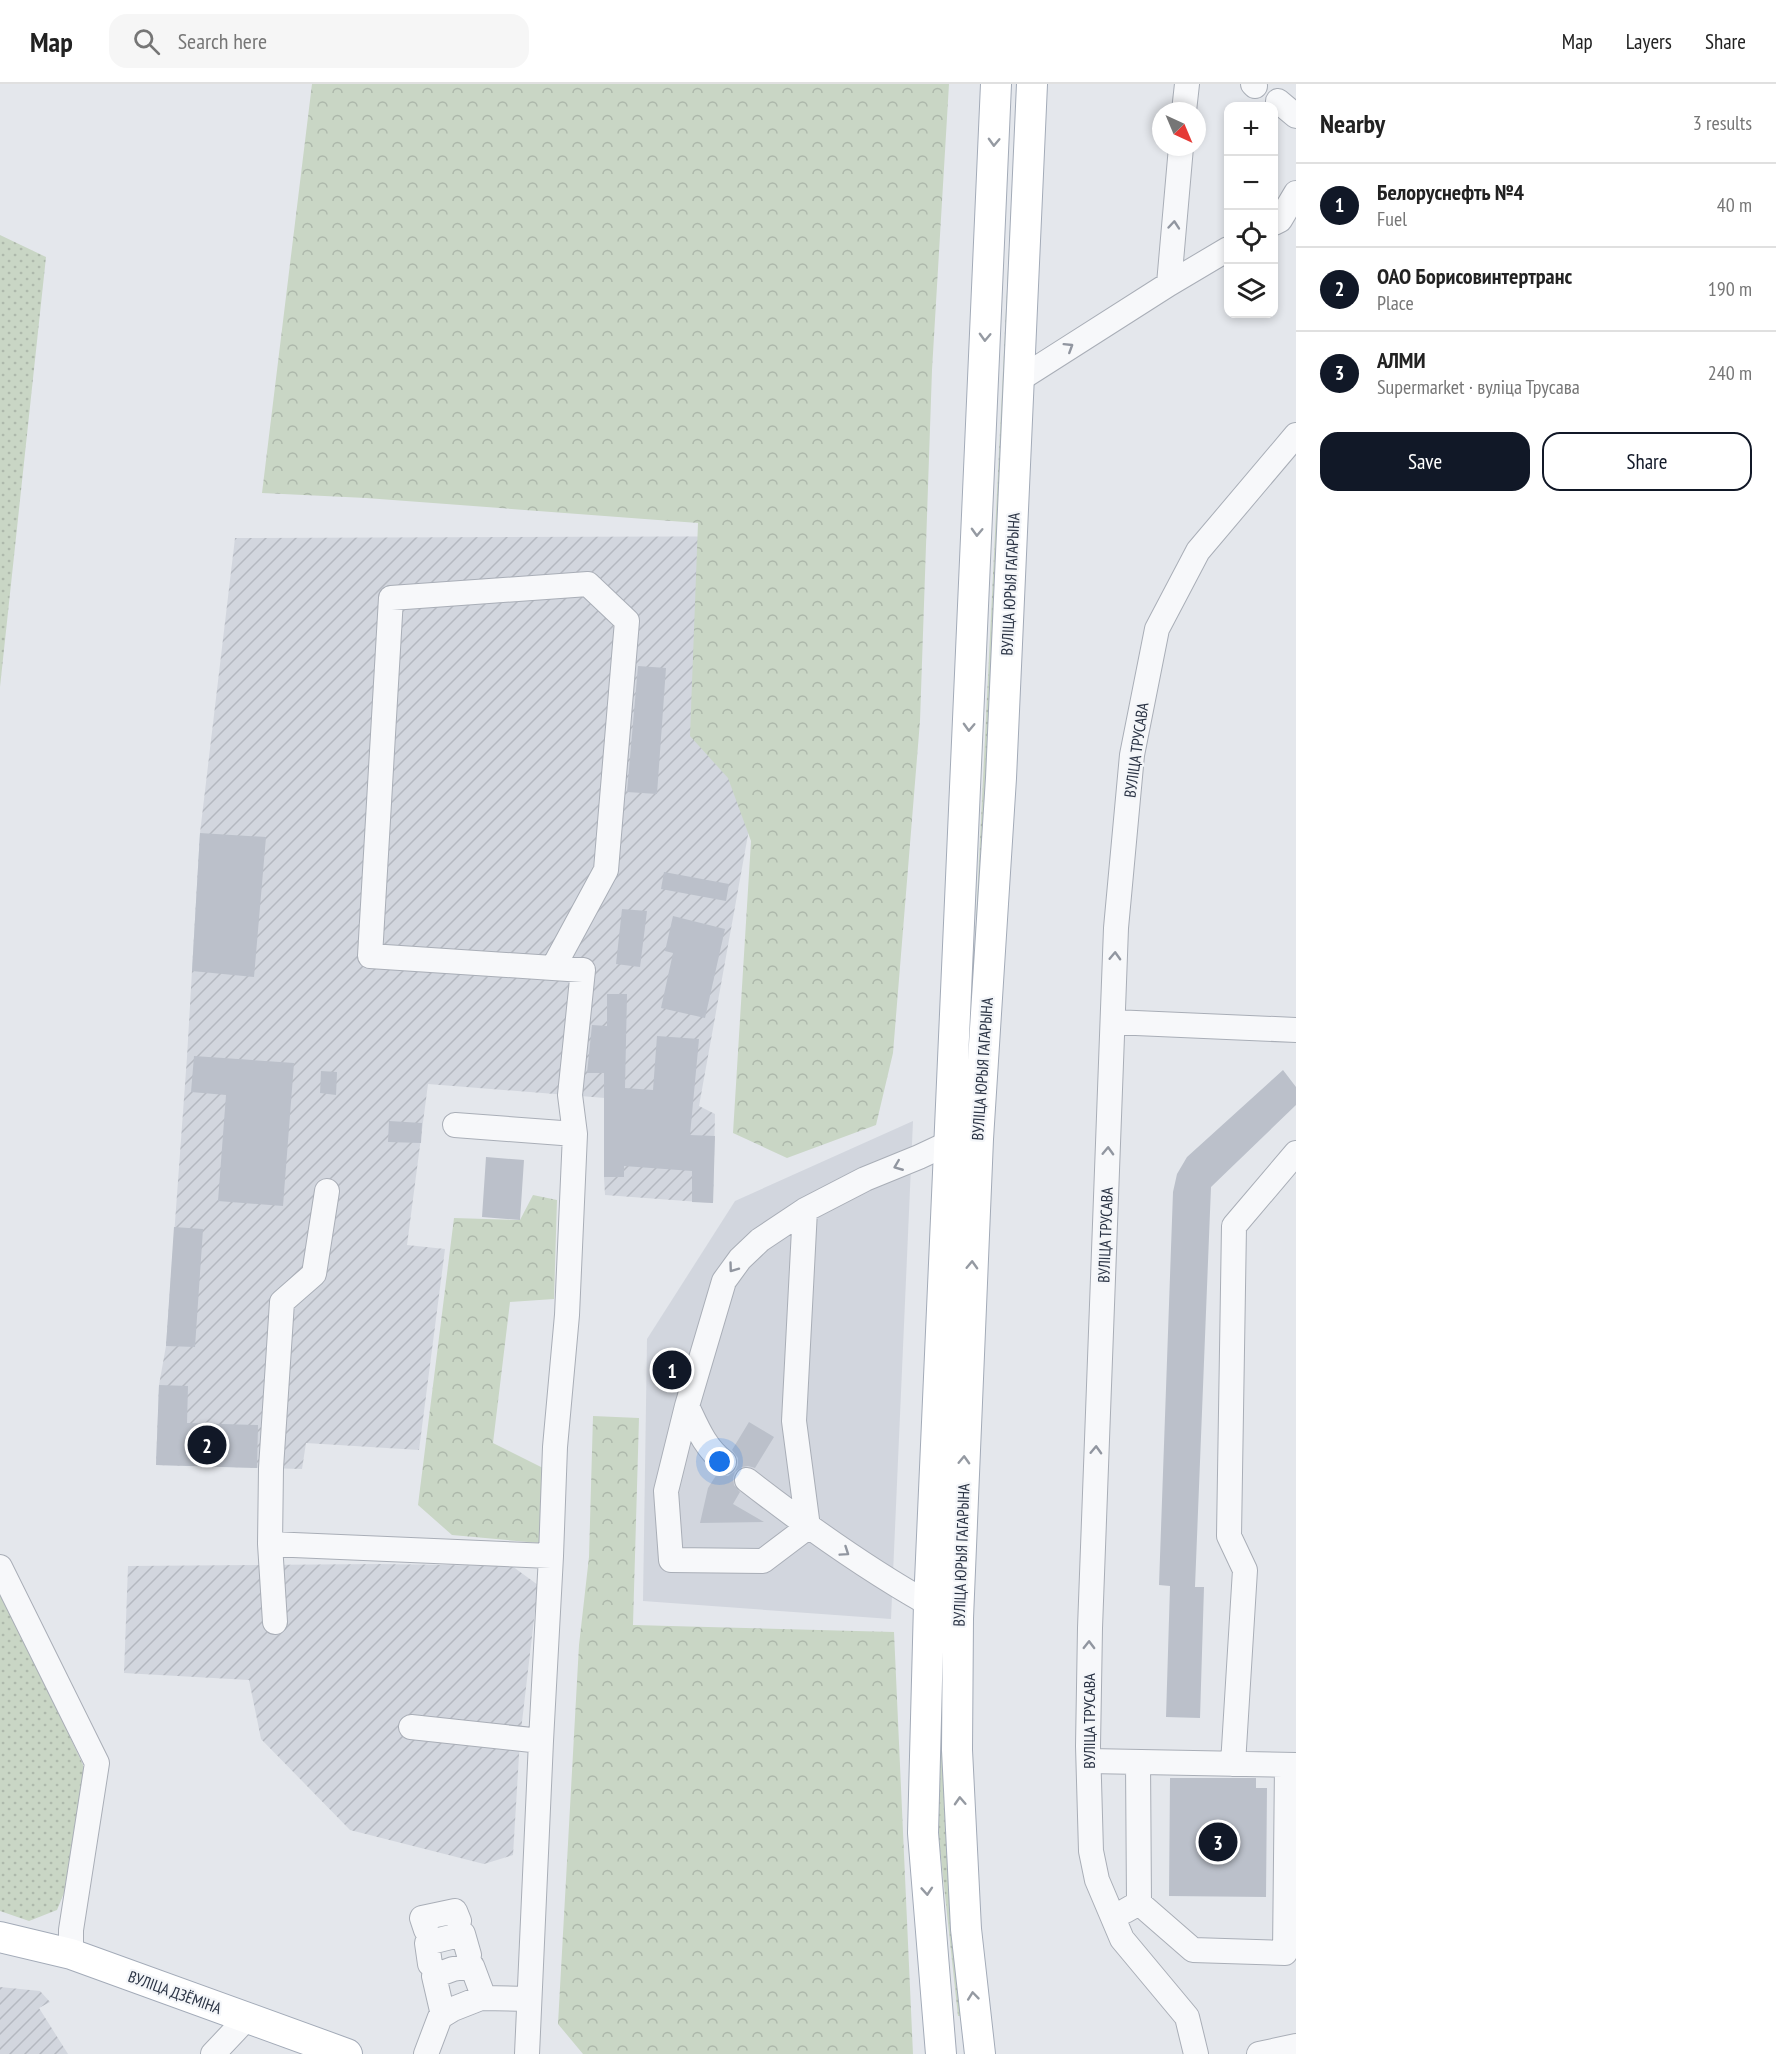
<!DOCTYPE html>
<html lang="en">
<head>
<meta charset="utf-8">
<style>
	body { margin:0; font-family:"PT Sans Narrow",sans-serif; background:#f6f6f6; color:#222 }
	.controls { position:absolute; right:18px; top:18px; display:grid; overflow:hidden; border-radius:12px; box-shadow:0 3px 9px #0003 }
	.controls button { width:54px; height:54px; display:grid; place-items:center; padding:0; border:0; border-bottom:2px solid #e0e0e0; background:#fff; color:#222; font:30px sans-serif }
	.compass { position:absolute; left:1152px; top:18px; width:54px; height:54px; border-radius:50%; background:#fff; box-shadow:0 3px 9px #0003; rotate:136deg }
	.you { position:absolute; left:720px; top:1378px; width:21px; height:21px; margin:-15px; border:4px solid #fff; border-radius:50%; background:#1a73e8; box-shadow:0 0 0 9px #1a73e833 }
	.badge { display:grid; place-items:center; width:39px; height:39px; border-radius:50%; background:#111827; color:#fff; font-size:20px; font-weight:700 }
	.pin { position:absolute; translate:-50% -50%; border:3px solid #fff; box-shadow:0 2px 6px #0006 }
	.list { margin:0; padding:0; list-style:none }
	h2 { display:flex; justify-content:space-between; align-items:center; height:78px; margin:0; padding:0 24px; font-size:26px }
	h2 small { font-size:20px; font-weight:400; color:#767676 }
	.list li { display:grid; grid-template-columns:39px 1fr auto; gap:18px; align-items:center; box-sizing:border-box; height:84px; padding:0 24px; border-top:2px solid #e0e0e0 }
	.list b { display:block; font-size:22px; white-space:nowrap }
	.list p { margin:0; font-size:20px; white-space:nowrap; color:#767676 }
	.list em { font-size:20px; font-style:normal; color:#767676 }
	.actions { display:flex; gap:12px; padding:18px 24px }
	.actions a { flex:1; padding:14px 0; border:2px solid #111827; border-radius:18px; text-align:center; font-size:21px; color:#111827 }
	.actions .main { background:#111827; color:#fff }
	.icon { flex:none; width:33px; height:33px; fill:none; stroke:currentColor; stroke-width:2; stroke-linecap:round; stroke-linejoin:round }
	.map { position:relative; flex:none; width:1296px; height:1970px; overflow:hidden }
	header { display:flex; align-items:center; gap:36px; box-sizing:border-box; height:84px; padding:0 30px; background:#fff; border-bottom:2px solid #e0e0e0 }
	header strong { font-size:28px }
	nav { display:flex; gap:33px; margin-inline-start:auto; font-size:21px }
	.search { width:420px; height:54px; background:#f6f6f6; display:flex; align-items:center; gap:15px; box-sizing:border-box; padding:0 21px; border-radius:18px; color:#767676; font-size:22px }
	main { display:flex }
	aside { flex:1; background:#fff }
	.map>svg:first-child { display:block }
</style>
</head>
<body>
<header>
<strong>Map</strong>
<div class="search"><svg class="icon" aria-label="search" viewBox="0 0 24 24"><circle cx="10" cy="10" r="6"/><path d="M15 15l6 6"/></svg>Search here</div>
<nav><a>Map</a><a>Layers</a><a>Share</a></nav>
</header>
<main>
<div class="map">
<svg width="1296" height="1970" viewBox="0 0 1296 1970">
	<defs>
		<pattern id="industrial-furrows" width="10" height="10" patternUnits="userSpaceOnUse" patternTransform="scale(1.5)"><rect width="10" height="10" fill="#d2d6de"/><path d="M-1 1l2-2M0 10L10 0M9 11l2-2" fill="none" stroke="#b4b8c0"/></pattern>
		<pattern id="grass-dots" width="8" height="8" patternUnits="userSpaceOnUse" patternTransform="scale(1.5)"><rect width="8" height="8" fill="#c9d6c5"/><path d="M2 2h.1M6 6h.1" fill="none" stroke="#adb8ab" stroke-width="1.8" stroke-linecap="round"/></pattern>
		<pattern id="forest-crowns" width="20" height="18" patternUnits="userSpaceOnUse" patternTransform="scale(1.5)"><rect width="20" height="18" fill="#c9d6c5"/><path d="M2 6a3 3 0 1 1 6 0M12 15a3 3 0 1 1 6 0" fill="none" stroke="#adb8ab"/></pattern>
	</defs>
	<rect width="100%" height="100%" fill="#e4e7ec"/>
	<path fill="#d2d6de" d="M913 1037 891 1535 643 1517 647 1255 735 1117Z"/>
	<path fill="url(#industrial-furrows)" d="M802 452 699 1022 715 1030 713 1119 605 1111 604 1093 605 1014 428 1000 407 1161 445 1165 419 1366 306 1359 302 1385 156 1381 159 1301 166 1262 187 973 200 749 235 454Z
		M379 1480 512 1482 538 1501 520 1655 513 1771 484 1780 350 1746 261 1655 249 1596 124 1589 128 1482Z
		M0 1903 40 1907 50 1918 39 1924 68 1970H0Z"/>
	<path fill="url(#grass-dots)" d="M1017 0H1022L944 1576 965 1932H958L937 1737V1635Z
		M0 151 46 173 0 603Z
		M0 1502 84 1683 64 1809 57 1826 29 1837 0 1827Z"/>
	<path fill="url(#forest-crowns)" d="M312 0H949L932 286 920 637 893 969 876 1041 787 1074 733 1049 751 757 728 694 690 652 698 439 366 414 262 409Z
		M533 1111 557 1116 554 1215 510 1218 493 1359 543 1384 539 1459 452 1451 418 1421 454 1134 520 1136Z
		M593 1332 639 1334 633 1541 894 1548 913 1970H583L558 1940 579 1561 589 1473Z"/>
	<path fill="#bbc0ca" d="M638 582 666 584 657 710 627 708Z
		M200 749 266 753 254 893 192 887Z
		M664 788 729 800 726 817 661 805Z
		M622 825 647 827 640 883 616 880Z
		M673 832 725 845 705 934 661 924 673 869 665 867Z
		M607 910H627L625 1004 653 1006 657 952 699 955 690 1051 715 1052 713 1119 692 1118V1087L624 1082V1093H604V989H587L592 941 607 942Z
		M194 972 294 979 283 1122 218 1117 226 1011 191 1008Z
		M1283 986 1296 1003V1021L1211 1103 1195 1503H1204L1200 1634 1166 1633 1170 1502 1159 1501 1173 1108 1177 1090 1187 1073Z
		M321 987 337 988 336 1011 320 1009Z
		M389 1037 422 1039 421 1059 388 1058Z
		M486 1073 524 1076 520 1136 482 1133Z
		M174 1143 203 1145 195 1263 166 1262Z
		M159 1301 188 1302 187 1339 258 1341 257 1384 156 1381Z
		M749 1338 774 1353 755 1384 748 1382 742 1383 735 1388 733 1394 734 1401 740 1408 733 1420 764 1438 700 1439 708 1404 717 1390 728 1392 735 1387 738 1381V1374L732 1366Z
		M1170 1694H1256V1704H1267L1266 1813 1169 1812Z"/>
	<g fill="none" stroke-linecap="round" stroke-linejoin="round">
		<defs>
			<path id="minor" d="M1253 0 1255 2
				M1278 17 1296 32
				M1184 27 1187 0
				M1274 139 1280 136 1296 109
				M1169 200 1181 63
				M1020 295 1169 200 1228 165
				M553 884 606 786 627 537 588 500 391 514 370 872 553 884 583 886 570 1011 575 1050
				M1113 938 1296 946
				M455 1041 575 1050 567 1231 555 1363 551 1472 541 1657
				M687 1322 666 1407 671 1476 763 1477 808 1443 794 1337 805 1126
				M724 1378C705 1364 697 1343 687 1322L724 1197 740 1175 760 1156 805 1126 865 1095 919 1073 951 1058
				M747 1396C805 1441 865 1484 929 1520
				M270 1460 271 1384 282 1218 314 1190 327 1107
				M0 1483 97 1679 71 1846V1870
				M275 1538 270 1460 551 1472
				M411 1643 541 1657 527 1970
				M1089 1677 1296 1681
				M1233 1680 1245 1486 1229 1452 1234 1142 1296 1069
				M1139 1819 1193 1866 1285 1869 1287 1681
				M1125 1827 1139 1819 1138 1678
				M426 1846 422 1834 455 1827 459 1837
				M430 1880 427 1859 463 1850 469 1871
				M443 1931 434 1892 453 1885 472 1882 484 1914
				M213 1970 246 1935
				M426 1970 440 1933 453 1925 481 1914 529 1915
				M1196 1970 1187 1933 1122 1855 1097 1796 1091 1767 1088 1662 1090 1544 1116 844 1132 671 1157 545 1198 467 1296 351
				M1259 1970 1296 1962"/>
			<path id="major" d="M0 1853 71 1870 347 1970
				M941 1970 923 1749 929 1520 996 0
				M980 1970 966 1845 957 1666 958 1534 978 1055 1001 694 1032 0"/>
		</defs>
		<use href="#minor" stroke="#a9aeb7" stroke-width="26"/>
		<use href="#major" stroke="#a3abb8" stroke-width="32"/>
		<use href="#minor" stroke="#f7f8fa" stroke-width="24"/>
		<use href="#major" stroke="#fff" stroke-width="30"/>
	</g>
	<defs><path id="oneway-chevron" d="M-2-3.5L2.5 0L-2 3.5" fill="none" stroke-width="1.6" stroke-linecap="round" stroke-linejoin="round" transform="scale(1.5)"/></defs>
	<g stroke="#959aa2">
		<use href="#oneway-chevron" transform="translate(994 58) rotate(92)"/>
		<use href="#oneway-chevron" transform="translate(985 253) rotate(92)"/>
		<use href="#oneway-chevron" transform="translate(977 448) rotate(92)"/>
		<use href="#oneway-chevron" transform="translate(969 643) rotate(92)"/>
		<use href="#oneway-chevron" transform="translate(972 1181) rotate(-88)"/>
		<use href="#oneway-chevron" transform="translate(964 1376) rotate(-88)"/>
		<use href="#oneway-chevron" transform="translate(960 1717) rotate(-93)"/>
		<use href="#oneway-chevron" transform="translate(927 1807) rotate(86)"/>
		<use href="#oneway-chevron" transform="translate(973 1912) rotate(-96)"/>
	</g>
	<g stroke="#9196a0">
		<use href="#oneway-chevron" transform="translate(1174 141) rotate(-85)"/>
		<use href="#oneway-chevron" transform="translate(1069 263) rotate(-32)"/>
		<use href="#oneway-chevron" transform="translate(1115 872) rotate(-88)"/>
		<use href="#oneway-chevron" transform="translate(1108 1067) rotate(-88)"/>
		<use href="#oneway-chevron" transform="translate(898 1082) rotate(158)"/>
		<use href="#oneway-chevron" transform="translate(733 1184) rotate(126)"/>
		<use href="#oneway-chevron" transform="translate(1096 1366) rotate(-88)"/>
		<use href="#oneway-chevron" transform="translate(845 1468) rotate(34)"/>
		<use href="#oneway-chevron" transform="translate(1089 1561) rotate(-89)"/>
	</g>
	<g text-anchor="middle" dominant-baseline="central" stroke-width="4.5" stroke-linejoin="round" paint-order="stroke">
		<g font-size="16" fill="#2b3445" stroke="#f4f6f9">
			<text transform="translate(1010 500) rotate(-87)">ВУЛІЦА ЮРЫЯ ГАГАРЫНА</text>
			<text transform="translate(1136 666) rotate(-82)">ВУЛІЦА ТРУСАВА</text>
			<text transform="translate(982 985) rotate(-86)">ВУЛІЦА ЮРЫЯ ГАГАРЫНА</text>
			<text transform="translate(1105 1151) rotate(-88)">ВУЛІЦА ТРУСАВА</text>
			<text transform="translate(961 1471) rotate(-88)">ВУЛІЦА ЮРЫЯ ГАГАРЫНА</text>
			<text transform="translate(1089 1637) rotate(-90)">ВУЛІЦА ТРУСАВА</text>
			<text transform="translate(175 1908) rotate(20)">ВУЛІЦА ДЗЁМІНА</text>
		</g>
	</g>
</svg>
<div class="controls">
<button>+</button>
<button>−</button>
<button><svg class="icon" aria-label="locate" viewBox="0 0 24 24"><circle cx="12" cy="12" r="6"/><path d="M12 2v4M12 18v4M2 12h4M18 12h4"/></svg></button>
<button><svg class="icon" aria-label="layers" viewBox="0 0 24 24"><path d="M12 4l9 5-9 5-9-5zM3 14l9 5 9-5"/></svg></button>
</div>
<svg class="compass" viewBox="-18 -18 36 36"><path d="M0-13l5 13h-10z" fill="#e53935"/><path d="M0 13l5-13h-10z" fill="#767676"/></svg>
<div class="you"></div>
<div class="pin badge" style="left:672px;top:1286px">1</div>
<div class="pin badge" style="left:207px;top:1361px">2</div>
<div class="pin badge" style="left:1218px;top:1758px">3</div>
</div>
<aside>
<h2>Nearby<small>3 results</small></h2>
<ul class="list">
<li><span class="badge">1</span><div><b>Белоруснефть №4</b><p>Fuel</p></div><em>40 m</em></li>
<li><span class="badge">2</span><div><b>ОАО Борисовинтертранс</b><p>Place</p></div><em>190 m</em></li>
<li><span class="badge">3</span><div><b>АЛМИ</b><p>Supermarket · вуліца Трусава</p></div><em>240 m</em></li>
</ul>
<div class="actions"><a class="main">Save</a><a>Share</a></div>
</aside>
</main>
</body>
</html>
